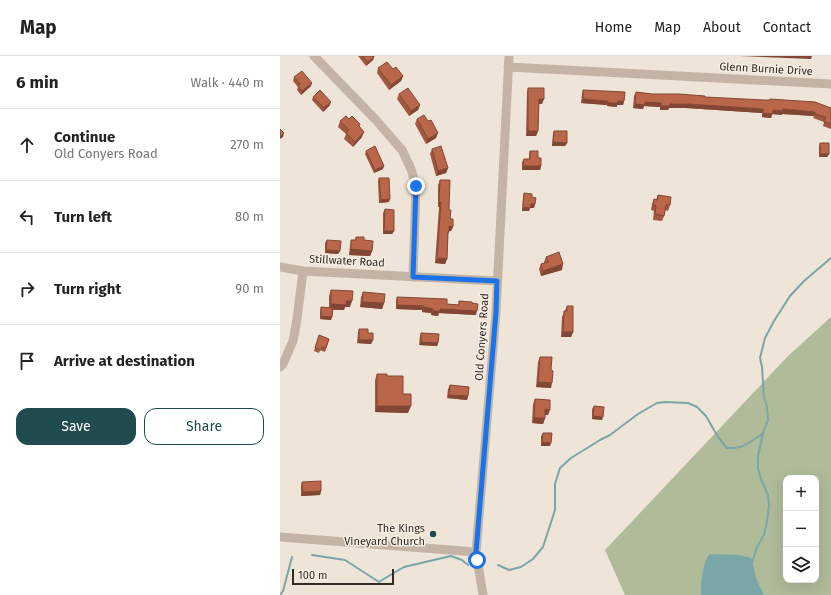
<!DOCTYPE html>
<html lang="en">
<head>
<meta charset="utf-8">
<style>
	body { margin:0; font-family:"Fira Sans",sans-serif; background:#f2f2f2; color:#222 }
	.controls { position:absolute; right:12px; bottom:12px; display:grid; overflow:hidden; border-radius:8px; box-shadow:0 4px 16px #0002 }
	.controls button { width:36px; height:36px; display:grid; place-items:center; padding:0; border:0; border-bottom:1px solid #e0e0e0; background:#fff; color:#222; font:20px sans-serif }
	.scale { position:absolute; left:12px; bottom:10px; width:102px; box-sizing:border-box; padding-left:4px; border:2px solid #312926; border-top:0; font-size:11px; line-height:14px; white-space:nowrap; color:#312926; -webkit-text-stroke:3px #f6eee3; paint-order:stroke }
	.stop { position:absolute; width:12px; height:12px; margin:-9px; border:3px solid #1a73e8; border-radius:50%; background:#fff }
	.stop.end { background:#1a73e8; border-color:#fff; box-shadow:0 1px 4px #0008 }
	.list { margin:0; padding:0; list-style:none }
	h2 { display:flex; justify-content:space-between; align-items:center; height:52px; margin:0; padding:0 16px; font-size:17px }
	h2 small { font-size:13px; font-weight:400; color:#767676 }
	.list li { display:grid; grid-template-columns:26px 1fr auto; gap:12px; align-items:center; box-sizing:border-box; height:72px; padding:0 16px; border-top:1px solid #e0e0e0 }
	.list b { display:block; font-size:15px; white-space:nowrap }
	.list p { margin:0; font-size:13px; white-space:nowrap; color:#767676 }
	.list em { font-size:13px; font-style:normal; color:#767676 }
	.actions { display:flex; gap:8px; padding:12px 16px }
	.actions a { flex:1; padding:9px 0; border:1px solid #204b4e; border-radius:12px; text-align:center; font-size:14px; color:#204b4e }
	.actions .main { background:#204b4e; color:#fff }
	.icon { flex:none; width:22px; height:22px; fill:none; stroke:currentColor; stroke-width:2; stroke-linecap:round; stroke-linejoin:round }
	.map { position:relative; flex:none; width:551px; height:539px; overflow:hidden }
	header { display:flex; align-items:center; gap:24px; box-sizing:border-box; height:56px; padding:0 20px; background:#fff; border-bottom:1px solid #e0e0e0 }
	header strong { font-size:19px }
	nav { display:flex; gap:22px; margin-inline-start:auto; font-size:14px }
	main { display:flex }
	aside { flex:1; background:#fff }
	.map>svg:first-child { display:block }
</style>
</head>
<body>
<header>
<strong>Map</strong>
<nav><a>Home</a><a>Map</a><a>About</a><a>Contact</a></nav>
</header>
<main>
<aside>
<h2>6 min<small>Walk · 440 m</small></h2>
<ul class="list">
<li><svg class="icon" aria-label="ahead" viewBox="0 0 24 24"><path d="M12 20V5M6 11l6-6 6 6"/></svg><div><b>Continue</b><p>Old Conyers Road</p></div><em>270 m</em></li>
<li><svg class="icon" aria-label="left" viewBox="0 0 24 24"><path d="M17 20v-9H6M10 6l-5 5 5 5"/></svg><div><b>Turn left</b></div><em>80 m</em></li>
<li><svg class="icon" aria-label="right" viewBox="0 0 24 24"><path d="M7 20v-9h11M14 6l5 5-5 5"/></svg><div><b>Turn right</b></div><em>90 m</em></li>
<li><svg class="icon" aria-label="arrive" viewBox="0 0 24 24"><path d="M6 21V4h12l-3 4 3 4H6"/></svg><div><b>Arrive at destination</b></div></li>
</ul>
<div class="actions"><a class="main">Save</a><a>Share</a></div>
</aside>
<div class="map">
<svg width="551" height="539" viewBox="0 0 551 539">
	<rect width="100%" height="100%" fill="#eee4d8"/>
	<path fill="#b0bb9a" fill-rule="evenodd" d="M551 261V539H345L325 494 508 300ZM506 422H536V524H506Z"/>
	<path fill="#7aa6a8" d="M430 498C441 499 463 497 472 503L476 522 484 539H421C420 529 423 504 430 498Z"/>
	<g fill="none" stroke-linecap="round" stroke-linejoin="round">
		<path stroke="#7aa6a8" stroke-width="2" d="M32 499 65 504 99 526 107 521 124 511 158 503 171 500 182 504 188 509
			M472 507 477 491 484 479 487 466 489 450 488 439 481 423 478 413V400L483 377 488 364 487 351 484 341 482 311 480 302 485 282 494 265 510 240 524 225 551 202
			M218 509 229 514 241 511 253 503 263 491 275 454V428L280 412 291 402 320 384 330 379 358 358 377 347 386 346 408 347 417 351 426 360 438 381 447 392C463 393 471 386 483 377
			M0 539 3 535 12 501"/>
		<path stroke="#c4b4a5" stroke-width="9" d="M34 0 95 63 122 94 131 113 136 130 133 221
			M228 11 551 28
			M0 211 23 215 217 225
			M0 311 3 308 13 285 17 263 23 215
			M0 481 196 496
			M203 539 196 496 216 256 229 0"/>
	</g>
	<path fill="#a05840" d="M78 0H94V1L93 4 86 10Z
		M98 12 113 13 123 20 121 25 109 34 97 17Z
		M14 21 31 30 21 39 17 34 18 31 13 25Z
		M248 32 262 48H259L258 75 256 80H246L247 36Z
		M303 34 344 45 343 49H337V51L327 50V49L301 47 302 38Z
		M356 36 372 38 425 41 551 52V73L543 70 544 66 533 62 534 60 502 58V59L492 58 491 62 482 61V57L406 52H389L388 54H380V51L364 50 363 53 353 52 354 40Z
		M119 38 140 49 138 54 129 60 117 43Z
		M33 41 50 49 43 56 32 44Z
		M69 63 79 71 82 81 73 91 64 83 66 78 58 71 60 65Z
		M137 63 156 82 146 88 135 68Z
		M274 75 287 87 285 90H272L273 78Z
		M540 87 549 98 547 101H539V90Z
		M152 93 168 112 166 117 156 120 150 98Z
		M86 95 103 113 94 117 85 98Z
		M250 95 258 102 261 110 260 114H242V106L244 103H249V98Z
		M99 122 109 146 99 147 98 126Z
		M160 124 169 154 170 163 173 171 171 175H169L168 179 167 203 165 208 155 207 159 151H158V129Z
		M244 137 252 141 255 148 254 152H250L249 155H242L243 141Z
		M378 139 390 149 388 155 385 154 384 160 382 165 373 164 374 155 371 154 372 148 374 143 376 144Z
		M105 153 114 175 112 178H103V157Z
		M76 181 84 184 92 195 90 200 69 199 70 189 71 184H75Z
		M47 184 60 195 58 198 45 197V187Z
		M266 201 282 214 261 220 259 213 261 208 264 207V206Z
		M51 234 70 251H65L64 254H53L51 264 40 263V255L41 251 49 252V240Z
		M83 236 104 247 102 253 80 251 81 241Z
		M117 241 167 248 178 249 179 245 192 247 196 259 159 257 158 260 151 259V257L142 256V254L116 253V245Z
		M287 250 293 276 291 281H281L282 261Z
		M79 273 88 277 93 284 91 288 77 287 78 276Z
		M141 277 158 287 157 290 139 289 140 280Z
		M39 279 49 283 45 296 40 294 39 297 34 295Z
		M260 301 271 314V332L256 331 258 306Z
		M97 318 107 320 123 338 128 357 95 356V324Z
		M170 329 188 340 187 344 167 342 168 333Z
		M255 343 268 359H265V362L263 368 252 367 253 348Z
		M314 350 322 364 312 363V353Z
		M263 377 270 390H261V380Z
		M22 426 41 435 40 439 21 440V430Z"/>
	<path fill="#824734" d="M460 0H532L531 3Z
		M94 1 93 4 86 10 88 6Z
		M123 20 121 25 109 34 111 29Z
		M32 27 31 30 21 39 22 35Z
		M259 43H264L262 48H257Z
		M303 43 328 45 327 49 301 47Z
		M338 45H344L343 49H337V51L327 50 328 47Z
		M51 46 50 49 43 56 44 52Z
		M365 46 381 47 380 51 364 50 363 53 353 52 355 48Z
		M390 48H407L483 53 482 57 406 52H389L388 54H380L381 50Z
		M140 49 138 54 129 60 131 55Z
		M503 53 535 56 534 60 502 58V59L492 58 491 62 482 61 483 57 493 54Z
		M248 75H258L256 80H246Z
		M84 76 82 81 73 91 75 86Z
		M4 77 3 81 0 83V81Z
		M158 77 156 82 146 88 148 83Z
		M273 86 287 87 285 90H272Z
		M540 98H549L547 101H539Z
		M104 110 103 113 94 117 95 114Z
		M243 110H261L260 114H242Z
		M168 112 166 117 156 120 158 115Z
		M110 143 109 146 99 147 101 144Z
		M159 146H161L159 151H158Z
		M251 148H255L254 152H249Z
		M243 151 250 152 249 155H242Z
		M169 170 173 171 171 175H168Z
		M104 175H114L112 178H103Z
		M71 193 92 195 90 200 69 199Z
		M46 194 60 195 58 198 45 197Z
		M157 202 167 203 165 208 155 207Z
		M283 208 282 214 261 220 263 215Z
		M66 245H72L70 251H65L64 254 49 253 51 248Z
		M82 246 104 247 102 253 80 251Z
		M117 249 144 250 142 254 116 253Z
		M144 251 153 253 151 257 142 256Z
		M160 253 197 255 196 259 159 257 158 260 151 259 153 255Z
		M41 260 52 261 51 264 40 263Z
		M283 276H293L291 281H281Z
		M79 284H93L91 288 77 287Z
		M141 286 158 287 157 290 139 289Z
		M258 326 272 327 271 332 256 331Z
		M169 339 188 340 187 344 167 342Z
		M97 350H131L128 357 95 356Z
		M265 353 270 354 268 359H264Z
		M313 360 323 361 322 364 312 363Z
		M254 362H265L263 368 252 367Z
		M262 386 271 387 270 390H261Z
		M41 435 40 439 21 440 23 436Z"/>
	<path fill="#ba664a" stroke="#824734" d="M82 0H94V1L88 6Z
		M107 6 113 13 116 11 123 20 111 29 98 12Z
		M22 15 32 27 22 35 18 30 20 28 14 21Z
		M128 32 140 49 131 55 119 38Z
		M248 32H264V43H259L258 75H248Z
		M40 34 51 46 44 52 33 41Z
		M303 34 345 36 344 45H338V47H328V45L303 43Z
		M356 36 372 38H399L425 40V41L484 44H490V43L535 46 551 52V68L544 66 546 61 535 58V56L503 53V55L493 54V58L483 57V53L407 48H390V50H381V47L365 46V49L355 48Z
		M144 59 148 65 151 64 158 77 148 83 137 63Z
		M66 60 69 63 72 60 80 68 79 70 84 76 75 86 66 77 69 74 60 65Z
		M0 73 4 77 0 81Z
		M274 75H287V87L273 86Z
		M540 87H549V98H540Z
		M95 90 104 110 95 114 86 95Z
		M161 90 168 112 158 115 152 93Z
		M250 95H258V102H261V110H243L244 103H250Z
		M99 122H109L110 143 101 144Z
		M160 124H170L169 154H171L170 163H173V171L169 170V176H168L167 203 157 202 161 146H159Z
		M244 137 252 138V141L256 142 255 148H251L250 152 243 151Z
		M378 139 391 141 390 149H386L384 160 375 158 376 150 373 149 374 143 377 144Z
		M105 153 114 154V175H104Z
		M76 181H84V184L93 185 92 195 71 193V184H76Z
		M47 184 61 185 60 195 46 194Z
		M279 196 283 208 263 215 261 208 268 206 266 201Z
		M51 234 73 235 72 245H66V249L51 248Z
		M83 236 105 238 104 247 82 246Z
		M117 241 167 243V248L179 249V245L192 246V247L198 248 197 255 160 253V255H153V253L144 251V250L117 249Z
		M287 250H293V276H283L284 255H287Z
		M41 251 53 252 52 261 41 260Z
		M79 273H88V277H93V284H79Z
		M141 277 159 278 158 287 141 286Z
		M39 279 49 283 46 292 42 291 41 294 35 292Z
		M260 301H272L271 314 273 315 272 327 258 326Z
		M97 318H107V320H123V338H131V350H97Z
		M170 329 189 331 188 340 169 339Z
		M255 343 270 344V354L265 353V362H254Z
		M314 350 324 351 323 361 313 360Z
		M263 377H272L271 387 262 386Z
		M41 425V435L23 436 22 426Z"/>
	<g fill="none" stroke-linecap="round" stroke-linejoin="round">
		<path stroke="#1a73e8" stroke-width="5" d="M136 130 133 221 217 225 216 256 196 496 197 504"/>
	</g>
	<circle fill="#204b4e" stroke="#f6eee3" stroke-width="1.5" cx="153" cy="478" r="4"/>
	<g text-anchor="middle" dominant-baseline="central" stroke-width="3" stroke-linejoin="round" paint-order="stroke">
		<g font-size="11" fill="#312926" stroke="#f6eee3">
			<text transform="translate(486 13) rotate(3)">Glenn Burnie Drive</text>
			<text transform="translate(67 205) rotate(3)">Stillwater Road</text>
			<text transform="translate(202 281) rotate(-86)">Old Conyers Road</text>
		</g>
		<g font-size="11" fill="#312926" stroke="#f6eee3" text-anchor="end">
			<text x="145" y="472">The Kings<tspan x="145" dy="13">Vineyard Church</tspan></text>
		</g>
	</g>
</svg>
<div class="controls">
<button>+</button>
<button>−</button>
<button><svg class="icon" aria-label="layers" viewBox="0 0 24 24"><path d="M12 4l9 5-9 5-9-5zM3 14l9 5 9-5"/></svg></button>
</div>
<div class="scale">100 m</div>
<div class="stop" style="left:197px;top:504px"></div>
<div class="stop end" style="left:136px;top:130px"></div>
</div>
</main>
</body>
</html>
